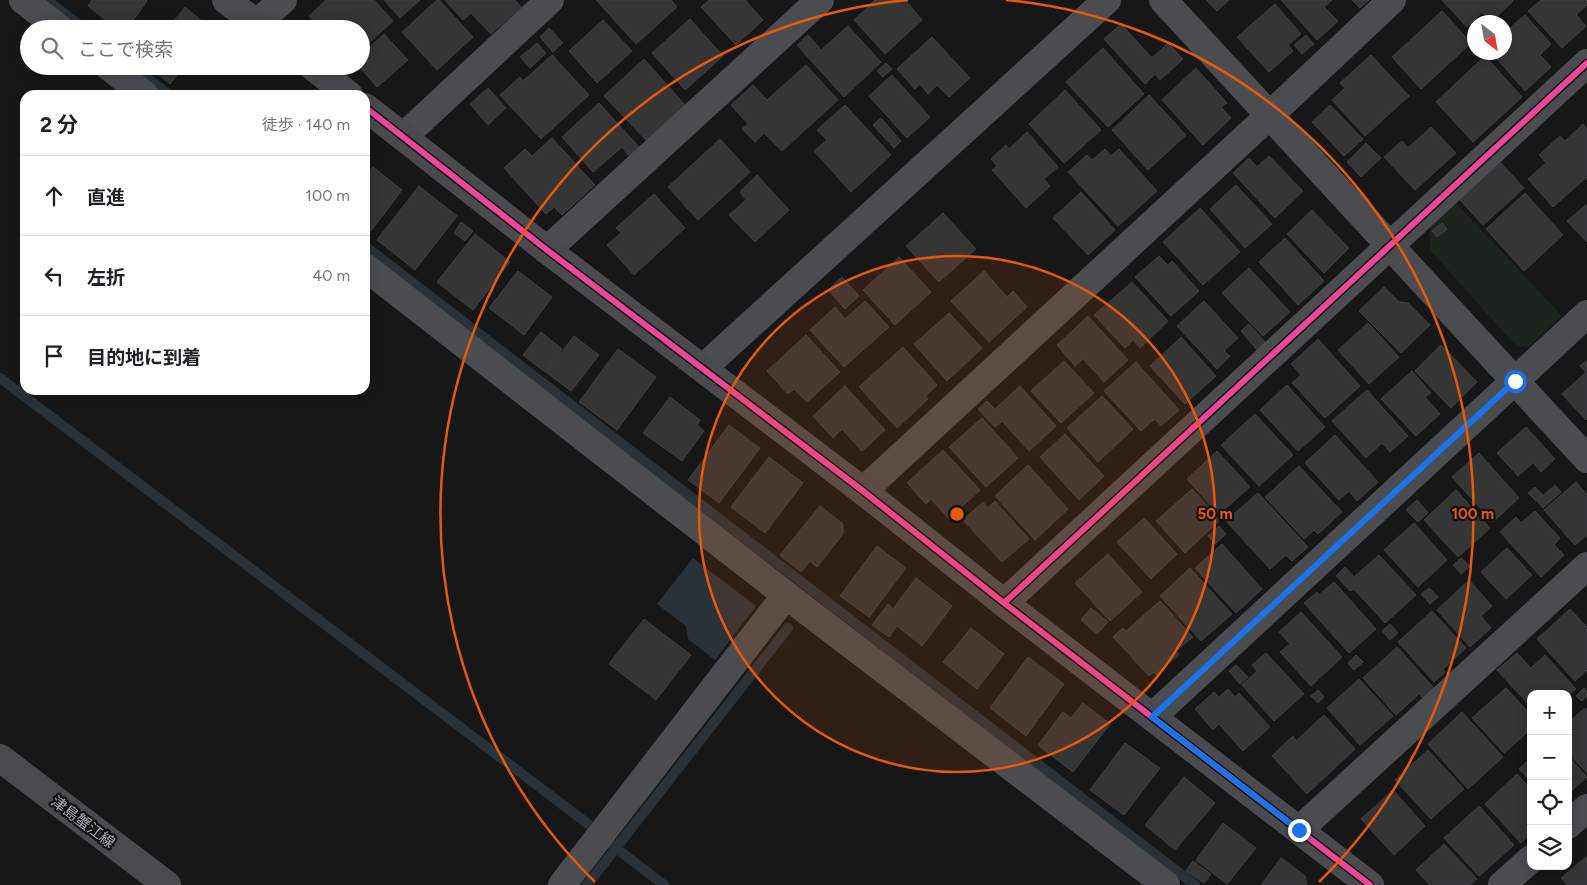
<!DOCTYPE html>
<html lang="ja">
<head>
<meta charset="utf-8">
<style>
	body { margin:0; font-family:Figtree,"Noto Sans JP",sans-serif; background:#f2f2f2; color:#202124 }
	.controls { position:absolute; right:15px; bottom:15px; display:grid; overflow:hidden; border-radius:10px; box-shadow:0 2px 12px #0003 }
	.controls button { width:45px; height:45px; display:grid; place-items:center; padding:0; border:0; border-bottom:1px solid #e0e0e0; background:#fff; color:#202124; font:25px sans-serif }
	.compass { position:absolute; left:1467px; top:15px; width:45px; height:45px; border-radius:50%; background:#fff; box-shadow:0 2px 12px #0003; rotate:149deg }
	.stop { position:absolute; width:15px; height:15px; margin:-11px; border:4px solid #1a73e8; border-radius:50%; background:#fff }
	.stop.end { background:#1a73e8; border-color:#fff; box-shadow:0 1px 5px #0008 }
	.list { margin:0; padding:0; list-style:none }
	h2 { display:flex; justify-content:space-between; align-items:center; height:65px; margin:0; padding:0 20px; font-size:21px }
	h2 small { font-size:16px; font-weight:400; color:#757577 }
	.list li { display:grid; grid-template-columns:32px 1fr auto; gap:15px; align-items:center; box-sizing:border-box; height:80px; padding:0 20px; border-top:1px solid #e0e0e0 }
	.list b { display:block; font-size:19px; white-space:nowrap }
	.list em { font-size:16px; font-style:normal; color:#757577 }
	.icon { flex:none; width:28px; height:28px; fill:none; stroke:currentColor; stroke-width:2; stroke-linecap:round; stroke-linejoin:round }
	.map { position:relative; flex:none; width:1587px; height:885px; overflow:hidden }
	.search { position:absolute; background:#fff; box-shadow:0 2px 12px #0003; left:20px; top:20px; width:350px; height:55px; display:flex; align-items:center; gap:12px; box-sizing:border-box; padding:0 18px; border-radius:28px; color:#757577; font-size:19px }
	.panel { position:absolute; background:#fff; box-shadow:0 2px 12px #0003; left:20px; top:90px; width:350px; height:305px; border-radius:15px }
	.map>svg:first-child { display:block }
</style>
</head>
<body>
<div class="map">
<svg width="1587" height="885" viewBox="0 0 1587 885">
	<rect width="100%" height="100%" fill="#171717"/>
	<path fill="#1d241e" d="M1456 203 1562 316 1530 346 1517 347 1430 250V225Z"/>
	<path fill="#2a3239" d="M693 558 756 606 715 660 688 639 686 626 657 604Z"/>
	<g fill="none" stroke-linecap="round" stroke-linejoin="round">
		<path stroke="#2a3239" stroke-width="10" d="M47 0 84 29
			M132 66 169 95
			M365 246 1195 885
			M0 378 588 824
			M612 845 664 885
			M587 885 788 628"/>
	</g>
	<path fill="#353536" stroke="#3f4043" d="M92 0H146L147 1 127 29H117L88 6Z
		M326 0H374L393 21 361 50V29H321L309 16Z
		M384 0H420L400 18Z
		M437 0H439L473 37 437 70 402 32Z
		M445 0H515L521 7 491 34 471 13 463 20Z
		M596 0H671L677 7 636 44Z
		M709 0H745L763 20 736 45 701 7Z
		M875 0H905L922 20 885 54 854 20Z
		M1206 0H1229L1217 11Z
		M1281 0H1332L1324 7 1338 21 1317 40Z
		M1352 0H1369L1360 8Z
		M1442 0H1513V1L1491 22 1482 12 1467 27Z
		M1541 0H1587V5L1576 15 1586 26 1562 48 1528 11Z
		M1275 4 1301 34 1288 45 1293 51 1269 72 1237 37Z
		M185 7 209 27 208 29H168Z
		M1442 11 1471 43 1421 89 1392 57Z
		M1525 15 1551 44 1540 55 1551 67 1525 91 1491 52H1504V33Z
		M690 19 723 56 685 90 652 53Z
		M603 20 632 51 597 83 569 51Z
		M1121 24 1152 58 1168 43 1183 59 1160 80 1155 74 1145 84 1104 39Z
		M848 26 881 62 844 97 797 45 808 35 821 50Z
		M549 28 563 43 553 52 540 37Z
		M384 34 408 60 377 87 359 66H361V55Z
		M1306 35 1314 44 1302 54 1294 45Z
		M932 37 970 78 949 97 937 85 928 94 920 84 915 89 897 69Z
		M537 43 546 53 530 68 520 57Z
		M1103 48 1144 94 1108 127 1066 82Z
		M552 55 589 95 541 139 500 95 520 77 523 81Z
		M1371 55 1409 96 1365 136 1332 100 1345 88 1340 83Z
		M1485 56 1522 97 1473 142 1436 102Z
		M644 59 685 105 646 140 604 96Z
		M886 63 892 69 883 77 877 71Z
		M806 65 838 100 782 151 764 133 755 142 742 129 748 124 731 105 753 85 767 100Z
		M148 66H184L170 84Z
		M1196 68 1227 103 1221 107 1231 118 1203 145 1162 100Z
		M892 75 930 117 907 138 869 96Z
		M488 88 506 108 488 125 470 104Z
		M1065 90 1101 130 1064 163 1029 124Z
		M1149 95 1186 135 1148 170 1112 130Z
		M599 103 640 148 630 157 622 147 593 172 562 137Z
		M845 105 891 155 851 192 814 151 827 140 817 130Z
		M1330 105 1363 139 1344 156 1312 122Z
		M881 118 901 141 894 148 873 125Z
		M1583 124 1587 129V177L1553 207 1528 179 1546 163 1539 155 1560 136 1565 141Z
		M1431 127 1456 153 1415 190 1384 157 1402 141 1408 148Z
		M1027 132 1058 167 1044 179 1050 186 1026 208 992 170 997 166 991 159 1006 145 1009 149Z
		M552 138 595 185 562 215 554 207 546 214 504 168 525 149 532 156Z
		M720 139 750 172 698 220 668 187Z
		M1366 143 1381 158 1361 177 1347 162Z
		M1105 149 1111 156 1119 149 1157 191 1118 226 1068 172 1087 155 1092 160Z
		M1269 156 1303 191 1275 218 1233 173 1249 158 1257 167Z
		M1500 162 1524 188 1483 225 1459 199Z
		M373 167 402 190 371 231 365 227V176Z
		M757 175 789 210 755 242 729 215 746 200 740 192Z
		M1236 185 1272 224 1245 248 1210 209Z
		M419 186 457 216 415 270 377 240Z
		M1081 192 1115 230 1088 255 1053 218Z
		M1525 193 1563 235 1524 271 1486 229Z
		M654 194 685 228 634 275 607 245 621 233 616 228Z
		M1587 204V242L1567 221Z
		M1200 208 1240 252 1203 285 1163 242Z
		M1312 210 1349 248 1324 273 1287 234Z
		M943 213 976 249 939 282 906 246Z
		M461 222 473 231 465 241 454 233Z
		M1442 223 1447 229 1437 237 1432 231Z
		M475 234 510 262 473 310 437 282Z
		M1285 238 1324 281 1298 305 1259 262Z
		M1159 256 1168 265 1172 261 1199 291 1171 316 1135 277Z
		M899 257 931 292 895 325 863 290Z
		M1249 268 1290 312 1263 336 1222 293Z
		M518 271 552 297 524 335 489 308Z
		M984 271 1007 297 1013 291 1027 307 989 342 951 301Z
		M842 277 859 296 845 309 828 290Z
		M1132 282 1168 321 1140 348 1133 340 1125 348 1094 315Z
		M1384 287 1399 302 1408 303 1430 325 1401 353 1359 311Z
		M865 301 889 327 844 367 810 330 835 307 845 319Z
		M1204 301 1238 338 1224 351 1230 356 1217 369 1177 326Z
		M949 313 982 348 947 381 914 344Z
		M1088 316 1128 360 1104 382 1083 359 1075 366 1057 345Z
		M1368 323 1399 357 1369 384 1338 350Z
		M1249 324 1266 343 1258 351 1241 331Z
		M541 332 562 349 545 372 523 355Z
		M806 335 840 372 807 402 794 389 788 394 767 371Z
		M574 336 599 355 571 391 546 372Z
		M1181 337 1216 376 1185 404 1150 366Z
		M1318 339 1360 386 1325 418 1292 383 1301 375 1291 364Z
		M1441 345 1477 382 1451 408 1415 371Z
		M903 347 937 385 926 396 928 399 897 428 859 387Z
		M618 349 656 377 617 430 579 402Z
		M1587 360V419L1586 420 1562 394 1586 372 1580 366Z
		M1064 361 1094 393 1061 423 1031 391Z
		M1136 362 1179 410 1161 426 1155 419 1141 431 1104 391Z
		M1412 371 1431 393 1425 397 1440 414 1416 436 1381 399Z
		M1287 385 1325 427 1298 451 1260 410Z
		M845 386 885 430 862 451 842 429 833 438 813 416Z
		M1020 386 1056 426 1029 451 1002 421 995 427 978 409 987 401 995 409Z
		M1367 390 1408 436 1390 452 1382 443 1366 458 1332 421Z
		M1102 396 1133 429 1098 462 1067 428Z
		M670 397 700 420 697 425 704 431 682 461 643 433Z
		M1255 414 1293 455 1259 486 1221 445Z
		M982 418 1018 458 986 487 949 447Z
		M729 425 760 448 719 503 688 480Z
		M1526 427 1555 459 1541 472 1533 463 1518 476 1497 453Z
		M1065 434 1104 476 1079 500 1040 457Z
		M1335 435 1378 482 1357 501 1349 491 1339 500 1305 463Z
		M943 450 980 490 949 519 931 499 926 504 907 483Z
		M1217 451 1250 487 1219 514 1187 479Z
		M1479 453 1519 498 1493 522 1452 477Z
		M769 457 803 483 765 533 731 507Z
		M1028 465 1068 509 1035 540 995 496Z
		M1299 466 1342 512 1318 534 1314 530 1304 539 1265 497Z
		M1576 482 1587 495V535L1575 545 1544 510Z
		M1555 485 1561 492 1543 508 1537 501Z
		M1535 487 1543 495 1536 501 1528 493Z
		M1192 489 1220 520 1185 553 1156 521Z
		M1456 490 1490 528 1458 557 1424 520Z
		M1258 493 1308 547 1292 561 1286 555 1270 569 1226 521Z
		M1417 500 1428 513 1418 522 1406 510Z
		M995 501 1029 539 1002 562 963 520 983 502 988 508Z
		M820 506 843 524V534L817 567 810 561 801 572 780 555Z
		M1535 511 1560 538 1554 545 1564 555 1541 577 1500 532 1516 517 1521 523Z
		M1144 518 1177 554 1151 579 1117 542Z
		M1414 523 1447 560 1418 587 1384 550Z
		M1219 526 1226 534 1215 544 1208 536Z
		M1222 544 1262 589 1236 613 1195 568Z
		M877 546 906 568 869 617 840 596Z
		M1507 548 1532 575 1506 599 1481 572Z
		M1108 554 1142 592 1110 621 1075 583Z
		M1379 555 1416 595 1385 623 1354 589 1350 591 1336 576 1345 567 1354 577Z
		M1461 558 1470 566 1461 574 1453 565Z
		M1190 568 1232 614 1201 641 1160 596Z
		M916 578 952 606 922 646 897 626 889 637 872 625 888 604 893 609Z
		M1469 580 1492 606 1481 616 1491 628 1470 647 1437 610Z
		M1334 582 1376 629 1349 653 1304 603 1317 592 1319 595Z
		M1429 588 1438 597 1430 604 1421 594Z
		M1160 601 1193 637 1176 651 1179 654 1156 675 1154 672 1149 676 1113 637 1123 628 1126 631Z
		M1091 608 1108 622 1097 634 1081 620Z
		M1570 609 1587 627V670L1575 681 1537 639Z
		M1432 611 1466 648 1443 669 1445 672 1434 682 1398 642Z
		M1301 612 1342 657 1311 686 1280 652 1290 644 1279 632Z
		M644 619 691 655 656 700 609 664Z
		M1390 624 1398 633 1390 640 1382 631Z
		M971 628 1004 654 977 689 943 662Z
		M1397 647 1434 688 1423 698 1419 694 1396 715 1363 678Z
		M1266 653 1304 694 1274 721 1242 685 1257 671 1252 665Z
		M1517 653 1531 668 1545 655 1576 689 1568 696V694H1531V707L1497 670Z
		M1356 655 1363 662 1354 670 1348 663Z
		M1028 657 1064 684 1026 736 990 708Z
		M1236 665 1248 677 1240 684 1229 671Z
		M1359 679 1393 716 1360 745 1327 708Z
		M1506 688 1531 715V729L1504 753 1472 718Z
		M1584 688 1587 692V696L1582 701 1576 696Z
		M1228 689 1235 697 1239 693 1270 727 1243 751 1219 724 1213 730 1195 709 1214 692 1219 697Z
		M1318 690 1324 697 1318 703 1311 696Z
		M1083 703 1110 724 1073 772 1038 745 1063 712 1071 718Z
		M1585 708 1587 711V773L1568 753V723Z
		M1462 712 1503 757 1468 789 1428 744Z
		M1324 715 1355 749 1307 794 1272 756 1293 736 1296 741Z
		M1125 743 1160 768 1124 815 1090 790Z
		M1428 750 1464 789 1431 819 1395 780Z
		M1568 756 1587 777 1568 794Z
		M1531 758V781L1519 769Z
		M1517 774 1531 789V833L1521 843 1485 804Z
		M1184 777 1215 803 1175 850 1145 825Z
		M1393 790 1425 826 1394 855 1361 819Z
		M1479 806 1514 845 1479 876 1444 838Z
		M1223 823 1256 848 1227 884 1196 860Z
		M1444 844 1477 879 1470 885H1430L1416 870Z
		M1587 856V885H1567L1561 878Z
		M1281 858 1305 876 1307 885H1261Z
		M1193 861 1211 874 1204 883 1186 871Z"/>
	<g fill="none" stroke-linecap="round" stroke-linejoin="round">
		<path stroke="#4b4c50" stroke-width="28" d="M23 0 60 29
			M1163 0 1587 459
			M257 23 283 0
			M108 66 145 95
			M403 137 550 0
			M547 250 820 0
			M365 267 786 595 1166 885
			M703 368 1107 0
			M863 491 1270 115 1392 0
			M1004 603 1587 63
			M1152 717 1587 314
			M1568 825 1587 808
			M1299 830 1587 566
			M562 885 786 595
			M1502 885 1531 859"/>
		<path stroke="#4a4a4e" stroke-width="28" d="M226 0 264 29
			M312 66 349 95
			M365 107 547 250 863 491 1004 603 1370 885
			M0 758 167 885"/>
		<defs>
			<path id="cycleway" d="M365 107 547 250 863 491 1004 603 1370 885
				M1004 603 1587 63"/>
		</defs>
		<use href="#cycleway" stroke="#111113" stroke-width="9"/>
		<use href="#cycleway" stroke="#ed469a" stroke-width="6"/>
	</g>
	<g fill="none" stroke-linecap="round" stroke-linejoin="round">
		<path stroke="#1a73e8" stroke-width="6" d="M1299 830 1152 717 1515 381"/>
	</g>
	<circle cx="957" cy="514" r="258" fill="#e8590c" fill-opacity=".12"/>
	<g fill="none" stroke="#e8590c" stroke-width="2.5">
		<circle cx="957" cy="514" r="258"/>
		<path d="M595 882A516 516 0 0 1 908 0M1006 0A516 516 0 0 1 1319 882"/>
	</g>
	<g text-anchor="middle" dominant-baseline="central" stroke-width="4.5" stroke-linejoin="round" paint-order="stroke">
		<g font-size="15" fill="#a8adb8" stroke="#111113">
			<text transform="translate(83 822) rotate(37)">津島蟹江線</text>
		</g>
	</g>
	<circle cx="957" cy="514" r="8" fill="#e8590c" stroke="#111113" stroke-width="2.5"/>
	<g font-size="15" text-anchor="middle" font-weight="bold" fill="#e8590c" stroke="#111113" stroke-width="4.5" stroke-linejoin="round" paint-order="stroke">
		<text x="1215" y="519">50 m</text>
		<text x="1473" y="519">100 m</text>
	</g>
</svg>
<div class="controls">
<button>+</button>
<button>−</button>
<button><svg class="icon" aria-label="locate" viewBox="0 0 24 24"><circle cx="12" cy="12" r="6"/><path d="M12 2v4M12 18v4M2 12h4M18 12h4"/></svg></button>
<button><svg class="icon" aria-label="layers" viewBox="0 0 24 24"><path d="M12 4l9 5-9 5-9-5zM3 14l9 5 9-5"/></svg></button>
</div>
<svg class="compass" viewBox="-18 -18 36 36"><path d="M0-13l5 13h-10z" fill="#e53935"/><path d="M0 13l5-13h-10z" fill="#757577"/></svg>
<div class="stop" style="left:1515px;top:381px"></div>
<div class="stop end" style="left:1299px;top:830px"></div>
<div class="search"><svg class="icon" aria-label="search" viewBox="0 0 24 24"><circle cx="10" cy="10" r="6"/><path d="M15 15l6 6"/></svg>ここで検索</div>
<section class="panel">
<h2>2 分<small>徒歩 · 140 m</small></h2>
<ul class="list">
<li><svg class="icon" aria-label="ahead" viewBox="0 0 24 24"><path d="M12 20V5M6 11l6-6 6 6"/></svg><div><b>直進</b></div><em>100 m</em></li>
<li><svg class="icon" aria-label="left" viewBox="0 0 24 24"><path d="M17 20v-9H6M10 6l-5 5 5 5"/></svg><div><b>左折</b></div><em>40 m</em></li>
<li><svg class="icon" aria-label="arrive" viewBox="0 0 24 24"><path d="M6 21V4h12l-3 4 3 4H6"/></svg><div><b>目的地に到着</b></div></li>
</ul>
</section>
</div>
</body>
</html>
